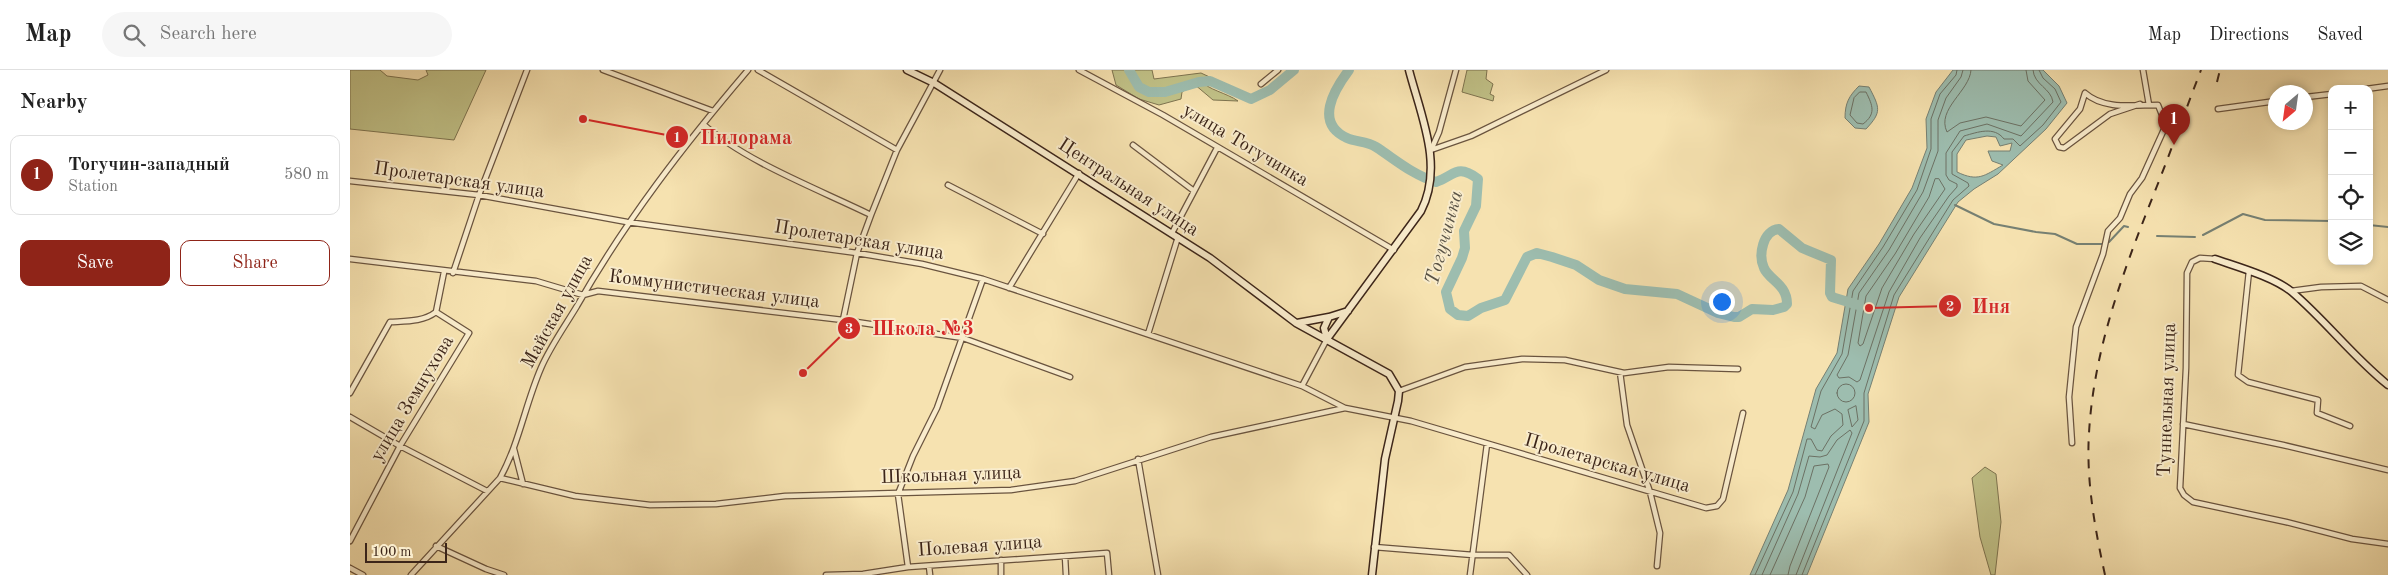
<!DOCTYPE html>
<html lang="en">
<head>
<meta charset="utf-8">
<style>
	body { margin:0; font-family:"Old Standard TT",serif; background:#f6f6f6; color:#222 }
	.controls { position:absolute; right:15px; top:15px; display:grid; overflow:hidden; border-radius:10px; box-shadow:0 2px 8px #0003 }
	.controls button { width:45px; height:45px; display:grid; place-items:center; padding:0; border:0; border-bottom:1px solid #e0e0e0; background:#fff; color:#222; font:25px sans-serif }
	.compass { position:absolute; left:1918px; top:15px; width:45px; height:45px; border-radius:50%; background:#fff; box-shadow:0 2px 8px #0003; rotate:209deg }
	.scale { position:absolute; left:15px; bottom:12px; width:82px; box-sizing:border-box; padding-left:5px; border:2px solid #3c2519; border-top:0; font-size:14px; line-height:18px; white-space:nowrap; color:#3c2519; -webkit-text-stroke:4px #f9eccc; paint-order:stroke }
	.you { position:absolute; left:1371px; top:231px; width:18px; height:18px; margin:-12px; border:4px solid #fff; border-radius:50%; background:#1a73e8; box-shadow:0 0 0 8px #1a73e833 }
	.badge { display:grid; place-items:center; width:32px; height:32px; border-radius:50%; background:#8f2418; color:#fff; font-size:16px; font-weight:700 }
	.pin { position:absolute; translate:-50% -41px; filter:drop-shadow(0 1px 2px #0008) }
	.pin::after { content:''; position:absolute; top:26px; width:18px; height:15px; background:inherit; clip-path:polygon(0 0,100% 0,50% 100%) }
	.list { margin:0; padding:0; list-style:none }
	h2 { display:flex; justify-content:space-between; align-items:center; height:65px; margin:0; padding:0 20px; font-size:21px }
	h2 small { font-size:16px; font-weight:400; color:#767676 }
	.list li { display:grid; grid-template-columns:32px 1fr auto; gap:15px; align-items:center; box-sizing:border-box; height:80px; margin:0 10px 10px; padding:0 10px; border:1px solid #e0e0e0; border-radius:10px }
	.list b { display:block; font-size:19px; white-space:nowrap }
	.list p { margin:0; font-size:16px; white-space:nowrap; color:#767676 }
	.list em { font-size:16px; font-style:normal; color:#767676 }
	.actions { display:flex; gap:10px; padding:15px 20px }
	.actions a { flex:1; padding:11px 0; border:1px solid #8f2418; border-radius:10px; text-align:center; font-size:18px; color:#8f2418 }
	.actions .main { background:#8f2418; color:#fff }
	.icon { flex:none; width:28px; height:28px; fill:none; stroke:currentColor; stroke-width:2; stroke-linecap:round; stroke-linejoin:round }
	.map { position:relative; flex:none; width:2038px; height:505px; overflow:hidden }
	header { display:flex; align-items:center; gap:30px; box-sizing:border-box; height:70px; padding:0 25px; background:#fff; border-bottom:1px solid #e0e0e0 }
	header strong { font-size:24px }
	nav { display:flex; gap:28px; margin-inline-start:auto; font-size:18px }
	.search { width:350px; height:45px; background:#f6f6f6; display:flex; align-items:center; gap:12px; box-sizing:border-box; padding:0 18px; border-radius:28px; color:#767676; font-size:19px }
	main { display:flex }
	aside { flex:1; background:#fff }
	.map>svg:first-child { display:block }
</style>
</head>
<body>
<header>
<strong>Map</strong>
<div class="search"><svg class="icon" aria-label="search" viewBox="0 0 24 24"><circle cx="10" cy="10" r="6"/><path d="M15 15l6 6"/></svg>Search here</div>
<nav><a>Map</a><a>Directions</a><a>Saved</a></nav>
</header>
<main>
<aside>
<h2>Nearby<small></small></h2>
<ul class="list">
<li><span class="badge">1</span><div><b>Тогучин-западный</b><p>Station</p></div><em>580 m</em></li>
</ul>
<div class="actions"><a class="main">Save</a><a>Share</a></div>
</aside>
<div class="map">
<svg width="2038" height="505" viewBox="0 0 2038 505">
	<rect width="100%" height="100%" fill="#f6e2b0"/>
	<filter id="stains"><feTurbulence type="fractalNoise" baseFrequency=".004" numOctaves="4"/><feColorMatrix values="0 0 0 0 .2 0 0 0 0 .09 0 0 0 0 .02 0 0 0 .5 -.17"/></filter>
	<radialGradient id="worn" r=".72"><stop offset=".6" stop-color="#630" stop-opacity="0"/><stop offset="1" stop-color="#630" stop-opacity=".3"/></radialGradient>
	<path fill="#c1c288" stroke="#7e7450" d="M0 0H30L37 6 68 10 78 5 76 0H136L104 70 0 59Z
		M762 0H802L804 9 851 3 866 10H850C858 20 877 23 888 31L863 30 844 14 832 22 831 29 809 35 789 29 766 15Z
		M1117 0H1137L1136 9 1143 14 1140 24 1144 26 1143 31 1112 22Z
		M1635 397 1646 404 1651 452 1645 505H1641L1630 467 1622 408Z"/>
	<path fill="#9dbdaf" stroke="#768073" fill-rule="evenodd" d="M1603 0H1693L1709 16 1717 33 1696 59 1648 104 1624 119 1608 132 1549 227 1518 324 1519 352 1457 505H1400L1438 420 1466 319 1487 283 1498 219 1529 174 1562 118 1577 78 1576 49 1586 22ZM1637 66 1646 67 1650 76 1662 73 1660 81H1638L1642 91 1653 95C1634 106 1628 112 1607 102V84L1616 70Z
		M1509 16 1519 17C1530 38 1532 42 1516 59L1505 58 1495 48C1495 33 1499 26 1509 16Z"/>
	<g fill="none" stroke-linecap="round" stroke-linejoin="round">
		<path stroke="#6c7164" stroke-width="1" d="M1613 0 1611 7 1596 28 1588 50V81L1573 122 1539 180 1509 223 1498 285 1487 305 1489 308 1499 307 1507 312 1510 310 1539 222 1570 168 1599 126 1607 117V114L1599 110 1596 105V83L1610 61 1637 54 1671 66 1703 32C1701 18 1684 15 1683 0
			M1621 0C1620 21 1586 39 1597 62L1610 53 1636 47 1671 56 1695 30 1678 11 1676 0
			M1510 22H1516C1523 36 1526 44 1513 54L1507 53 1500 45 1504 28Z
			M1589 109 1595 119 1564 164 1532 218 1513 274 1510 276 1508 273 1516 226 1545 184 1579 127 1585 109Z
			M1487 323a9 9 0 1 1 18 0a9 9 0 1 1-18 0Z
			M1506 336 1508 350 1502 357 1498 340Z
			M1405 505 1443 422 1457 369H1461L1467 380 1472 381 1481 366 1493 355 1492 344 1485 339 1472 345 1465 359 1461 357 1471 321 1492 284 1503 221 1533 177 1567 120 1581 79V49L1590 24 1606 5 1607 0
			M1412 505 1448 424 1459 386 1470 387 1477 385 1487 370 1500 360 1502 363 1446 505
			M1420 505 1455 427 1464 396 1478 394 1479 397 1440 496 1438 505
			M1452 505 1514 351V323L1544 225 1603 130 1619 116 1618 113 1602 104V82L1614 66C1628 62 1644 56 1654 69H1663L1670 76 1693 55 1711 32 1705 19 1693 8 1689 0"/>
		<path stroke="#768073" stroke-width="2" d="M1605 135 1644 154 1686 162 1705 164 1727 174H1752
			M2019 155 2038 157
			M1853 165 1893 144 1915 150 1982 151
			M1807 166 1845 167
			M1759 172 1774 156 1778 157"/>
		<path stroke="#9dbdaf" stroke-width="10" d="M779 0 789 17 799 22H815L849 12 860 11 901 29 920 20 944 0
			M999 0C984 20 964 53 997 68 1006 72 1017 71 1026 77 1046 90 1063 105 1086 112 1104 106 1107 93 1128 109L1126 136 1114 161 1115 178 1112 188 1096 222 1100 239 1108 245 1118 246 1131 238 1155 230 1177 187 1187 183 1202 187 1226 195 1249 210 1275 219 1327 224 1368 243 1384 247H1389L1402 239 1423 240 1434 237 1437 234C1437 214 1419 210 1414 198 1408 185 1413 160 1429 159L1452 178 1481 190 1480 223 1482 227 1508 235"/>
		<defs>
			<path id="street" d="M253 0 363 41
				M408 0 547 80
				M729 0 813 45 1044 180
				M1793 0 1799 35
				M911 14 928 0
				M2016 19 2038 16
				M1956 27 1982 24
				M1868 39 1926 31
				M353 54C396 92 468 119 521 145
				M783 75 844 121
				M1081 80 1121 66 1256 0
				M1081 80 1089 62 1106 0
				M0 111 129 125 277 152 507 183 572 194 633 209 952 316 995 338
				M598 115 693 164
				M822 163 867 78
				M0 189 186 211 233 225 248 221 493 250 613 268 720 307
				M1865 189 1850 188 1842 192 1837 203 1836 298 1830 418 1834 425 1843 432 1936 452 2002 469 2038 474
				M1899 201 1888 305 1898 312 1968 330 1967 343 2000 356
				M103 203 129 125 177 0
				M659 218 729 103
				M1941 221 1971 217 2011 216 2038 230
				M493 250 507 183 521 145 547 80 590 0
				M798 264 828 167
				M1270 302 1277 355 1300 422 1310 463 1307 496
				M952 316 977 269
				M1049 321 1115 297 1172 289 1215 290 1274 303 1319 297 1388 299
				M0 323 40 252C56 251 73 252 86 242L94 202
				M0 347 50 376 137 421
				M1833 354 1933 375 2038 400
				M1722 373 1719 327 1726 257 1753 184 1758 161 1770 148 1780 124 1792 108 1816 55 1808 35C1784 35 1754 40 1735 23L1730 39 1705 69 1709 77 1714 78 1760 44 1790 34
				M164 379 173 414
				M788 389 808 505
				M150 408 225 426 300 435 366 434 435 426 661 420 725 411 861 367 995 338 1061 351 1356 438 1367 436 1373 429 1393 343
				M0 471 50 376 119 263 86 242
				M86 476 136 499 154 505
				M1024 477 1123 485H1159L1177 505
				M715 486 716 505
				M651 490V505
				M579 496 580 505
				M558 497 548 424 563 386 587 338 633 209
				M0 498 13 505
				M61 505 150 408C169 374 175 335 191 298 200 277 215 256 227 236 276 150 334 75 398 0
				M476 505 513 504 558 497 757 483 759 505
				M1120 505 1137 374"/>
			<path id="secondary" d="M557 0 584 13 860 188 946 253 1039 304 1049 321 1048 331 1035 389 1022 505
				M1865 189C1888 197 1924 207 1942 222 1976 251 2003 287 2038 315
				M947 253 979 247 998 241
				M977 269 1071 141C1094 96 1071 46 1059 0
				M977 269 974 258 979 247"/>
		</defs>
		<use href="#street" stroke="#6a543f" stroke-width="7"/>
		<use href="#secondary" stroke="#3c2519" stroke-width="9"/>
		<use href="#street" stroke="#f9eccc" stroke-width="4.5"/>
		<use href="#secondary" stroke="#f9eccc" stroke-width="6"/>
		<path stroke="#3c2519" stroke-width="2" stroke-dasharray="9 9" stroke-linecap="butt" d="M1867 12 1870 0
			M1755 505C1745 459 1736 411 1739 363 1744 276 1775 197 1807 116 1822 78 1836 39 1851 0"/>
	</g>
	<g text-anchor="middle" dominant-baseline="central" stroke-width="4" stroke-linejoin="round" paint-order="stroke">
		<g font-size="19" fill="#3c2519" stroke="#f9eccc">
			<text transform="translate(895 76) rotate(31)">улица Тогучинка</text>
			<text transform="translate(109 111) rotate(8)">Пролетарская улица</text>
			<text transform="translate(778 118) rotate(33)">Центральная улица</text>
			<text transform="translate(509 171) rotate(9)">Пролетарская улица</text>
			<text transform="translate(364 220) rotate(7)">Коммунистическая улица</text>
			<text transform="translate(208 242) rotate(-61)">Майская улица</text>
			<text transform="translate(63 329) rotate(-59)">улица Земнухова</text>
			<text transform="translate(1818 330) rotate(-88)">Туннельная улица</text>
			<text transform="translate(1257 394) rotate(16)">Пролетарская улица</text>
			<text transform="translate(601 406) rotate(-2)">Школьная улица</text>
			<text transform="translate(630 477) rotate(-4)">Полевая улица</text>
		</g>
		<g font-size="20" font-style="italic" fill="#595346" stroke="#f9eccc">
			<text transform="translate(1095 168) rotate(-75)">Тогучинка</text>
		</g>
	</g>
	<path fill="none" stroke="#d62828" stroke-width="2" d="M233 49L327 67M1519 238L1600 236M453 303L499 258"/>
	<g fill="#d62828" stroke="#f9eccc" stroke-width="2">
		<circle cx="233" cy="49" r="5"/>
		<circle cx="1519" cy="238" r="5"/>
		<circle cx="453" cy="303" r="5"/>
		<circle cx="327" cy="67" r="12"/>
		<circle cx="1600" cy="236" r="12"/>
		<circle cx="499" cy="258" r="12"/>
	</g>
	<g font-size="15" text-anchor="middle" font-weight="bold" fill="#fff">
		<text x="327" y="72">1</text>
		<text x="1600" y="241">2</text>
		<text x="499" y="263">3</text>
	</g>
	<g font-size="20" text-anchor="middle" font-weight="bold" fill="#d62828" stroke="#f9eccc" stroke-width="4" stroke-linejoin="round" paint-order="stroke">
		<text x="396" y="74">Пилорама</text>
		<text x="1641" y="243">Иня</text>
		<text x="573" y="265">Школа №3</text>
	</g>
	<rect width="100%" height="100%" filter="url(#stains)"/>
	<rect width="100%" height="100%" fill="url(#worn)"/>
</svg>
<div class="controls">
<button>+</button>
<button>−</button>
<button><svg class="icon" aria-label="locate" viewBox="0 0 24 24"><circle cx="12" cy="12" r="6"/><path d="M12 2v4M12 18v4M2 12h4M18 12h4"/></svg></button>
<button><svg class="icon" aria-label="layers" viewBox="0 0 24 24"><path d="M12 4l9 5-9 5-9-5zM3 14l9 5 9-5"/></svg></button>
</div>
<svg class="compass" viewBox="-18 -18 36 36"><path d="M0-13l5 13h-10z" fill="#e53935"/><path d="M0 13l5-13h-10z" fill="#767676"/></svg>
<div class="scale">100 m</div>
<div class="you"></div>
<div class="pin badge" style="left:1824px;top:75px">1</div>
</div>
</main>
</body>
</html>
